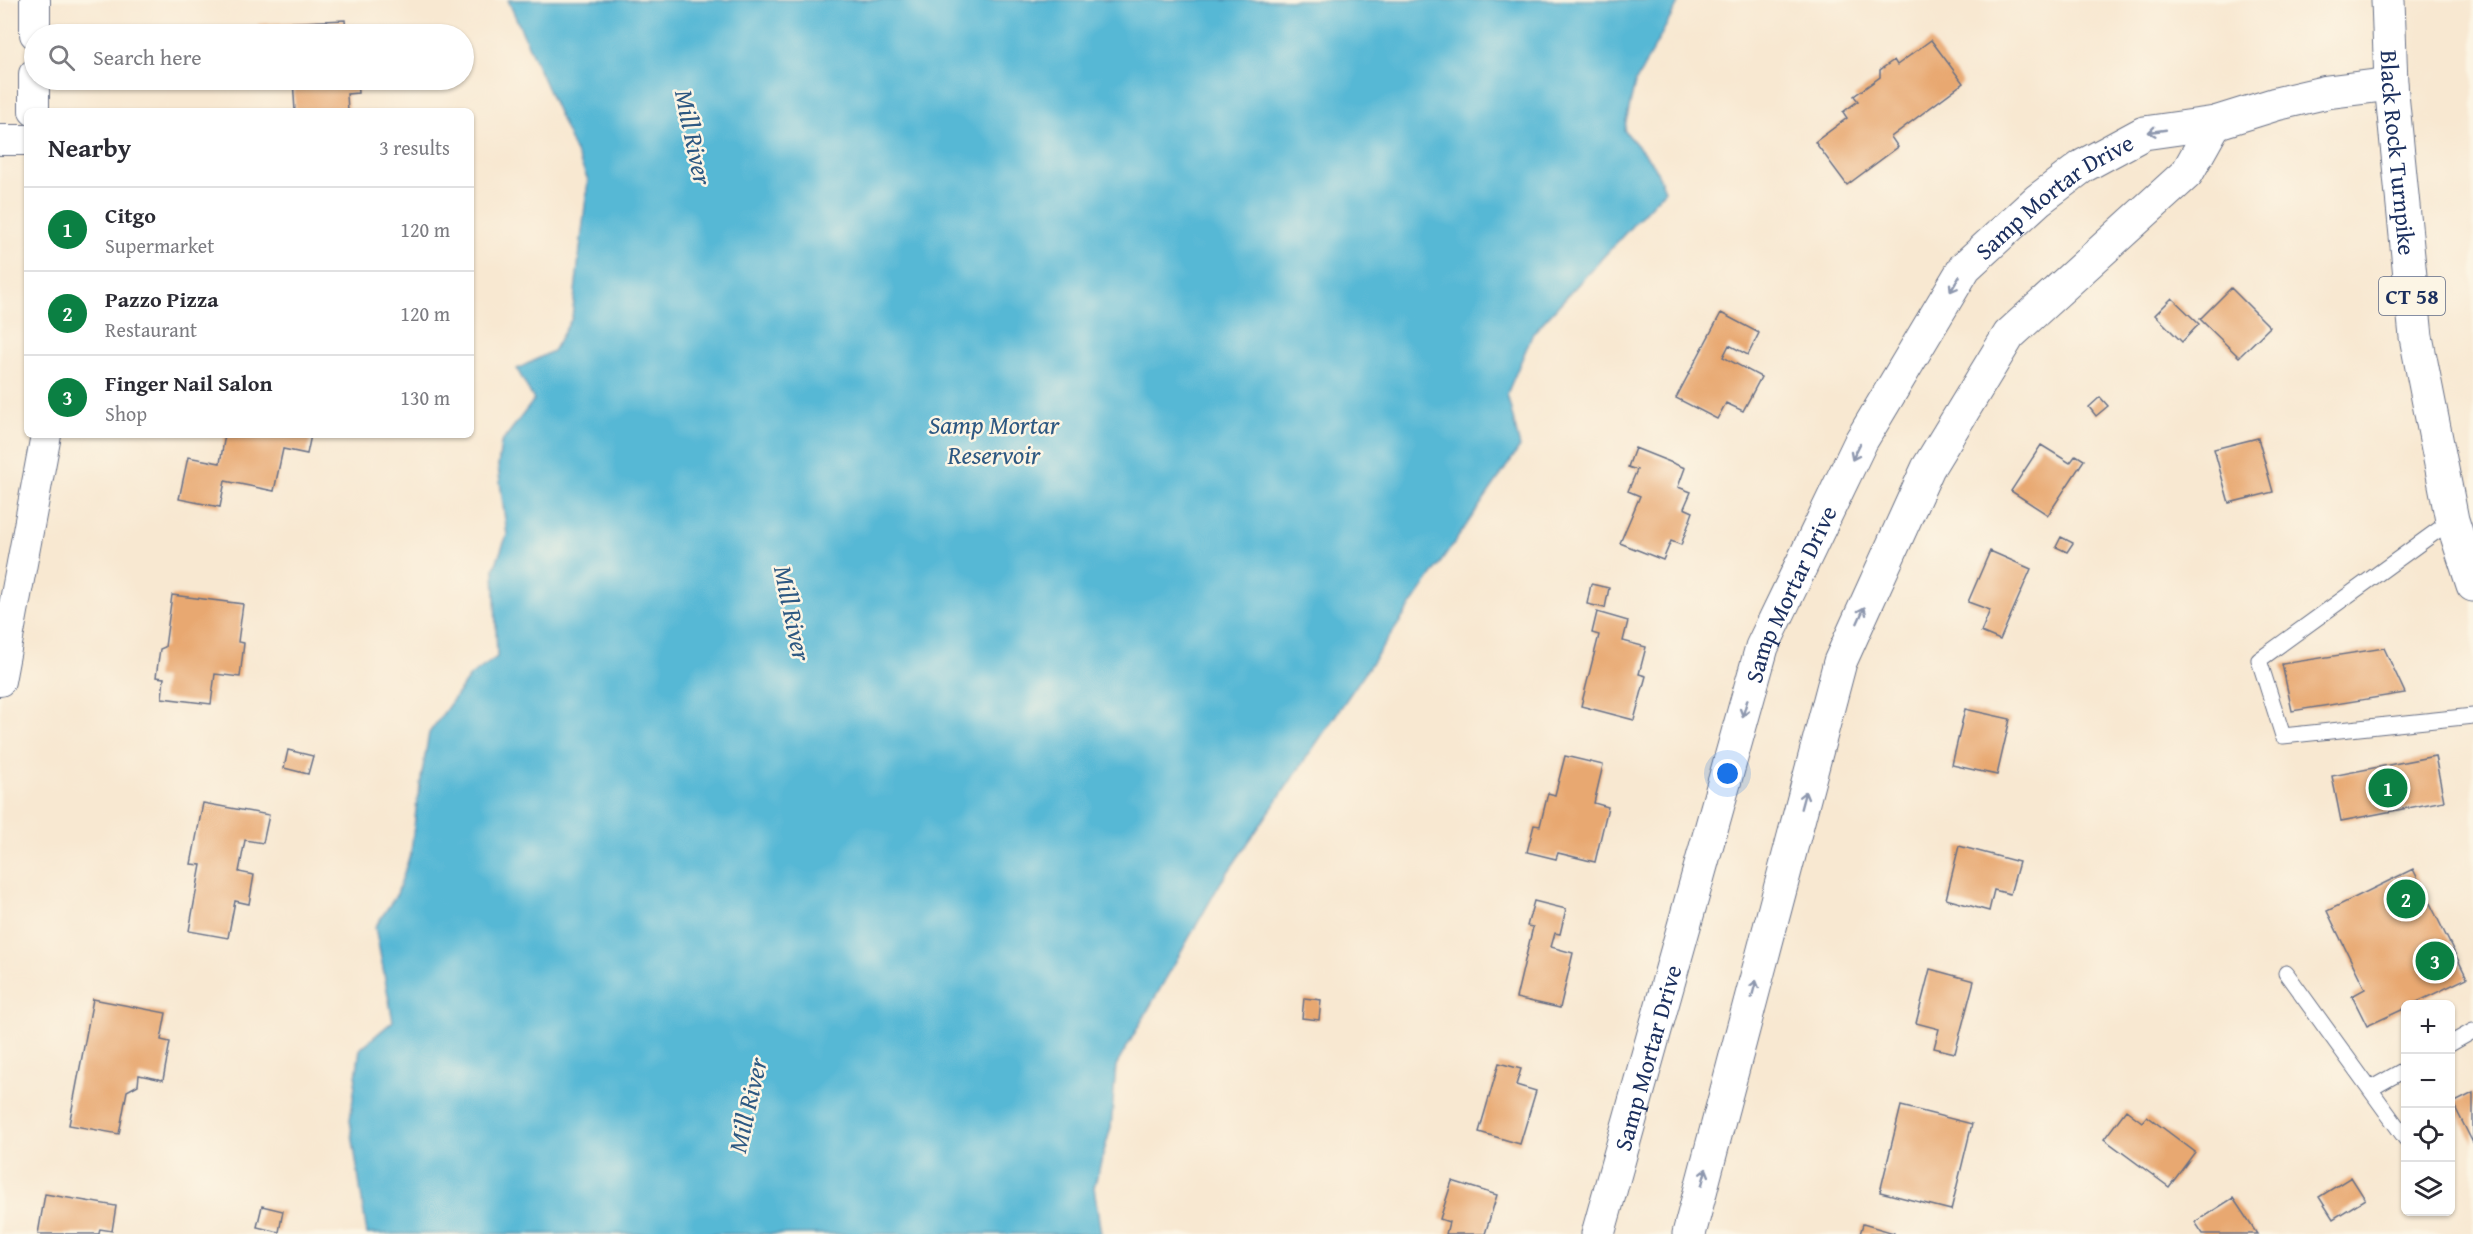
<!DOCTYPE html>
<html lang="en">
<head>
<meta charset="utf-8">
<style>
	body { margin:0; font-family:"Gentium Book Plus",serif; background:#f7f7f7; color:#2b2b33 }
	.controls { position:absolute; right:18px; bottom:18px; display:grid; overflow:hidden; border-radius:9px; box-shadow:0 2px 4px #0004 }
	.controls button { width:54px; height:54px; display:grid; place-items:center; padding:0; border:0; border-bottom:2px solid #e1e1e2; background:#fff; color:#2b2b33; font:30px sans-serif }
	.you { position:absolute; left:1728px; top:774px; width:21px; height:21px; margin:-15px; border:4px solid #fff; border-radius:50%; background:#1a73e8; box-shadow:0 0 0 9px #1a73e833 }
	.badge { display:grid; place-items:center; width:39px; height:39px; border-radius:50%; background:#0b8043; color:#fff; font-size:20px; font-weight:700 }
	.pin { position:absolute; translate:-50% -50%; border:3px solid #fff; box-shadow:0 2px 6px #0006 }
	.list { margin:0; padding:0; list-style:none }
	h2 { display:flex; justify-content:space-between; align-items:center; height:78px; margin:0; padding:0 24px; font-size:26px }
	h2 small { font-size:20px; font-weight:400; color:#7c7c81 }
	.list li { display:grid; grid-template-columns:39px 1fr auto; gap:18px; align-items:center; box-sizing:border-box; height:84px; padding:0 24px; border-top:2px solid #e1e1e2 }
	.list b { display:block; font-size:22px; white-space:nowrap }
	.list p { margin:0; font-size:20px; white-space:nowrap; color:#7c7c81 }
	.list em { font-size:20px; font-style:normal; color:#7c7c81 }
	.icon { flex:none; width:33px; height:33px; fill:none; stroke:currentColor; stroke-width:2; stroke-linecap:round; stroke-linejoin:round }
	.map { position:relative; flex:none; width:2473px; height:1234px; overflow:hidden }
	.search { position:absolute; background:#fff; box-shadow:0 2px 4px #0004; left:24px; top:24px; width:450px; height:66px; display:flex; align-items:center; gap:15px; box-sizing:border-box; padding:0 21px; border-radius:33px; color:#7c7c81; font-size:22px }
	.panel { position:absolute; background:#fff; box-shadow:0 2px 4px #0004; left:24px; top:108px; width:450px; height:330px; border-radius:9px }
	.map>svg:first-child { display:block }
</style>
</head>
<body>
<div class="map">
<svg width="2473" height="1234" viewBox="0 0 2473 1234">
	<rect width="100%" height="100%" fill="#fcf5e5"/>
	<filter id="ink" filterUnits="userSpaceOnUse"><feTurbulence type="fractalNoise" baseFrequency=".0167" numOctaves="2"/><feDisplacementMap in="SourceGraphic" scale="12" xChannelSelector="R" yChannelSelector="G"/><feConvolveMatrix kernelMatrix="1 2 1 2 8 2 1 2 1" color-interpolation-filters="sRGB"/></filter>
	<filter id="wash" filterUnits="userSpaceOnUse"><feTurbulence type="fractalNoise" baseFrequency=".008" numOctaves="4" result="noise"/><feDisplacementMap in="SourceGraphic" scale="24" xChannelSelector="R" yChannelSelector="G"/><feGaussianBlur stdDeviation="1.35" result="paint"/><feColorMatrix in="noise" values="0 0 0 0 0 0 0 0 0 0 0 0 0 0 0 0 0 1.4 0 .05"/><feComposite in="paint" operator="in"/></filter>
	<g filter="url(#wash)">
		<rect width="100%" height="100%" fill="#f8e8d1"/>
		<path fill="#57b8d5" stroke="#39749a" stroke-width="1.5" d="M508 0H1680L1635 83 1624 130 1654 165 1665 190 1533 333 1507 394 1520 447 1221 882 1116 1066 1111 1127 1094 1187 1101 1234H367L350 1120 360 1049 393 1021 375 927 397 894 411 852 417 802 429 733 470 676 497 657 494 569 507 535 498 466 501 443 534 400 517 369 553 351 572 318 588 180Z"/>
		<g id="blocks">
			<path fill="#e8a871" d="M345 20 346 34H258V24Z
				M1931 40 1963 83 1891 137 1898 147 1847 185 1815 142 1847 118 1843 112 1858 101 1854 96 1880 77V70L1894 60 1897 65Z
				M293 80H357L358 93 347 94 348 111H295Z
				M2231 288 2270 327 2239 357 2200 319Z
				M2172 298 2199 324 2182 342 2155 315Z
				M1721 313 1759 333 1748 355 1729 345 1723 357 1761 377 1743 411 1726 403 1717 419 1676 398Z
				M2100 397 2108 406 2096 416 2089 407Z
				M225 435H311L307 454 283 449 274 491 225 481 220 507 179 499 188 457 220 463Z
				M2258 438 2273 492 2229 503 2214 449Z
				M2041 445 2070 463 2076 455 2084 460 2048 515 2011 491Z
				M1635 448 1685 468 1678 487 1691 492 1684 508 1693 512 1681 545 1671 541 1663 560 1620 543 1640 496 1628 491 1637 470 1628 467Z
				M2061 537 2073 543 2067 552 2056 547Z
				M1990 551 2031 569 2000 640 1981 632 1990 610 1968 602Z
				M1591 584 1609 588 1605 608 1587 604Z
				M172 595 243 604 238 642 244 643 240 677 215 674 211 704 162 698 164 678 156 677 160 649 165 647Z
				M1597 612 1628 621 1623 641 1646 647 1639 674 1646 676 1634 720 1581 706 1599 635 1592 633Z
				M2384 648 2405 693 2292 711 2282 664Z
				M1965 709 2010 719 1997 775 1952 765Z
				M288 750 313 756 308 774 284 768Z
				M1565 756 1603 765 1594 803 1608 807 1595 862 1558 853 1556 859 1527 852 1534 825 1540 826 1548 793 1555 795Z
				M2435 756 2444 801 2341 821 2332 776Z
				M203 803 269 815 263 843 245 840 239 872 254 875 249 904 235 901 228 938 189 931 201 865 191 864Z
				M1959 846 2019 862 2010 894 1994 890 1989 911 1946 899Z
				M2413 869 2467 978 2413 1004H2406V1008L2367 1026 2352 996 2365 989 2327 911Z
				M1534 901 1566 909 1560 934 1555 933 1551 947 1573 953 1560 1008 1516 998 1533 927 1527 926Z
				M1930 969 1974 981 1955 1053 1934 1048 1939 1029 1916 1023Z
				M1304 998 1321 1000 1319 1020 1302 1018Z
				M93 999 166 1013 161 1040 170 1042 163 1080 139 1075 138 1085 127 1091 119 1134 69 1125Z
				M1499 1063 1521 1069 1516 1085 1536 1091 1520 1144 1479 1132Z
				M2473 1093V1143L2453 1103Z
				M1901 1106 1972 1124 1951 1210 1880 1192Z
				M2126 1110 2142 1122 2147 1116 2195 1152 2169 1187 2104 1139Z
				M2351 1177 2365 1199 2333 1219 2319 1197Z
				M1452 1181 1497 1195 1485 1234H1446L1449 1222 1440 1219Z
				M45 1194 116 1206 112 1231 100 1229 99 1234H38Z
				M2233 1198 2257 1234H2203L2195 1222Z
				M262 1206 283 1211 279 1232 257 1227Z
				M1863 1224 1894 1233V1234H1860Z"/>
		</g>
	</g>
	<g filter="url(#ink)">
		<use href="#blocks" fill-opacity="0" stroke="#687086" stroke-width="1.5"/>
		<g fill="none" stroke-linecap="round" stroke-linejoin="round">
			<defs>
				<path id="lane" d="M2452 520 2259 660 2283 736 2473 716
					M2286 973 2406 1139
					M2450 1044 2473 1031
					M2370 1089 2406 1069"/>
				<path id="street" d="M35 34V0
					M34 111V74
					M0 140H27
					M0 681 46 435"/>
				<g id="secondary">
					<path id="s1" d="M1598 1234 1762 647 1861 441 1965 267 2038 200 2083 166 2144 133 2215 123 2276 104 2327 92 2391 84"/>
					<path d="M1689 1234 1840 662 1928 468 2009 335 2187 173 2215 123"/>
				</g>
				<g id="primary">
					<path id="s2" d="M2388 0 2391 84 2416 337 2452 520 2473 585"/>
				</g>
			</defs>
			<use href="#lane" stroke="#687086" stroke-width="17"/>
			<use href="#street" stroke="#687086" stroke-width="32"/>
			<use href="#secondary" stroke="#687086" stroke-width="35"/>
			<use href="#primary" stroke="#687086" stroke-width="35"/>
			<use href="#lane" stroke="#fff" stroke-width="15"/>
			<use href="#street" stroke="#fff" stroke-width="30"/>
			<use href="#secondary" stroke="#fff" stroke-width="33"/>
			<use href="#primary" stroke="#fff" stroke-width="33"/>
		</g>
		<defs><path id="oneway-shaft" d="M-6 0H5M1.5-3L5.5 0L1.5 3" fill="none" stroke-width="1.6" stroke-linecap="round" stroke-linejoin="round" transform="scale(1.5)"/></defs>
		<g stroke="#8d97ae">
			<use href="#oneway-shaft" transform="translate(2157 131) rotate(172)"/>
			<use href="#oneway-shaft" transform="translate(1955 284) rotate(121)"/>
			<use href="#oneway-shaft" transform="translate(1856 452) rotate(116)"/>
			<use href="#oneway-shaft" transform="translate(1861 615) rotate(-66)"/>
			<use href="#oneway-shaft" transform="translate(1745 708) rotate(106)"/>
			<use href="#oneway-shaft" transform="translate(1803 800) rotate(-75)"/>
			<use href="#oneway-shaft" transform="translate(1754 989) rotate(-75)"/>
			<use href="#oneway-shaft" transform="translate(1704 1177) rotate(-75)"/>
		</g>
	</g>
	<g text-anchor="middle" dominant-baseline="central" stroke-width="5" stroke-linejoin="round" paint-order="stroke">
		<rect fill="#fcf5e5" stroke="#5e6a86" stroke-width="1.5" x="2379" y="277" width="66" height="38" rx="4.5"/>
		<g font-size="22" font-weight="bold" fill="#1b2f5e">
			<text x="2412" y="296">CT 58</text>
		</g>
		<g font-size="24" fill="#1b2f5e" stroke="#fcf5e5">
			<text stroke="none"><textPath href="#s2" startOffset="153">Black Rock Turnpike</textPath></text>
			<text stroke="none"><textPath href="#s1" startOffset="1155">Samp Mortar Drive</textPath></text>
			<text stroke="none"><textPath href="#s1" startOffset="669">Samp Mortar Drive</textPath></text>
			<text stroke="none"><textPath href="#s1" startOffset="183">Samp Mortar Drive</textPath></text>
		</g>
		<g font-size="26" font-style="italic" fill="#2d5882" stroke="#fcf5e5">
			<text transform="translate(694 137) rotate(78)">Mill River</text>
			<text x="994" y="424">Samp Mortar<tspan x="994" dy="30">Reservoir</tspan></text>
			<text transform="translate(793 613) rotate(78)">Mill River</text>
			<text transform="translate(747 1105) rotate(-77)">Mill River</text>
		</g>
	</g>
</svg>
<div class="controls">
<button>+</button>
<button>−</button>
<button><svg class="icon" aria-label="locate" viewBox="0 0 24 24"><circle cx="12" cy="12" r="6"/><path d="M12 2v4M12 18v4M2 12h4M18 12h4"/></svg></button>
<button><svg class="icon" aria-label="layers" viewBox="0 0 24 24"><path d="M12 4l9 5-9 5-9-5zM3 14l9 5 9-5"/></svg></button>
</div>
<div class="you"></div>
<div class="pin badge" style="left:2388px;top:788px">1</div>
<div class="pin badge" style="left:2406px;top:899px">2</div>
<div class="pin badge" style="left:2435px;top:961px">3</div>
<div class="search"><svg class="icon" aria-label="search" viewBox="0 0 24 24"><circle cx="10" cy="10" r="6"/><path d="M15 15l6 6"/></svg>Search here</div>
<section class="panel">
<h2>Nearby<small>3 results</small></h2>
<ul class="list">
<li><span class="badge">1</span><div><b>Citgo</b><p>Supermarket</p></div><em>120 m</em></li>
<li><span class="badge">2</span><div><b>Pazzo Pizza</b><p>Restaurant</p></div><em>120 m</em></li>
<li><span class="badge">3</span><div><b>Finger Nail Salon</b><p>Shop</p></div><em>130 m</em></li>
</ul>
</section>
</div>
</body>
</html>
